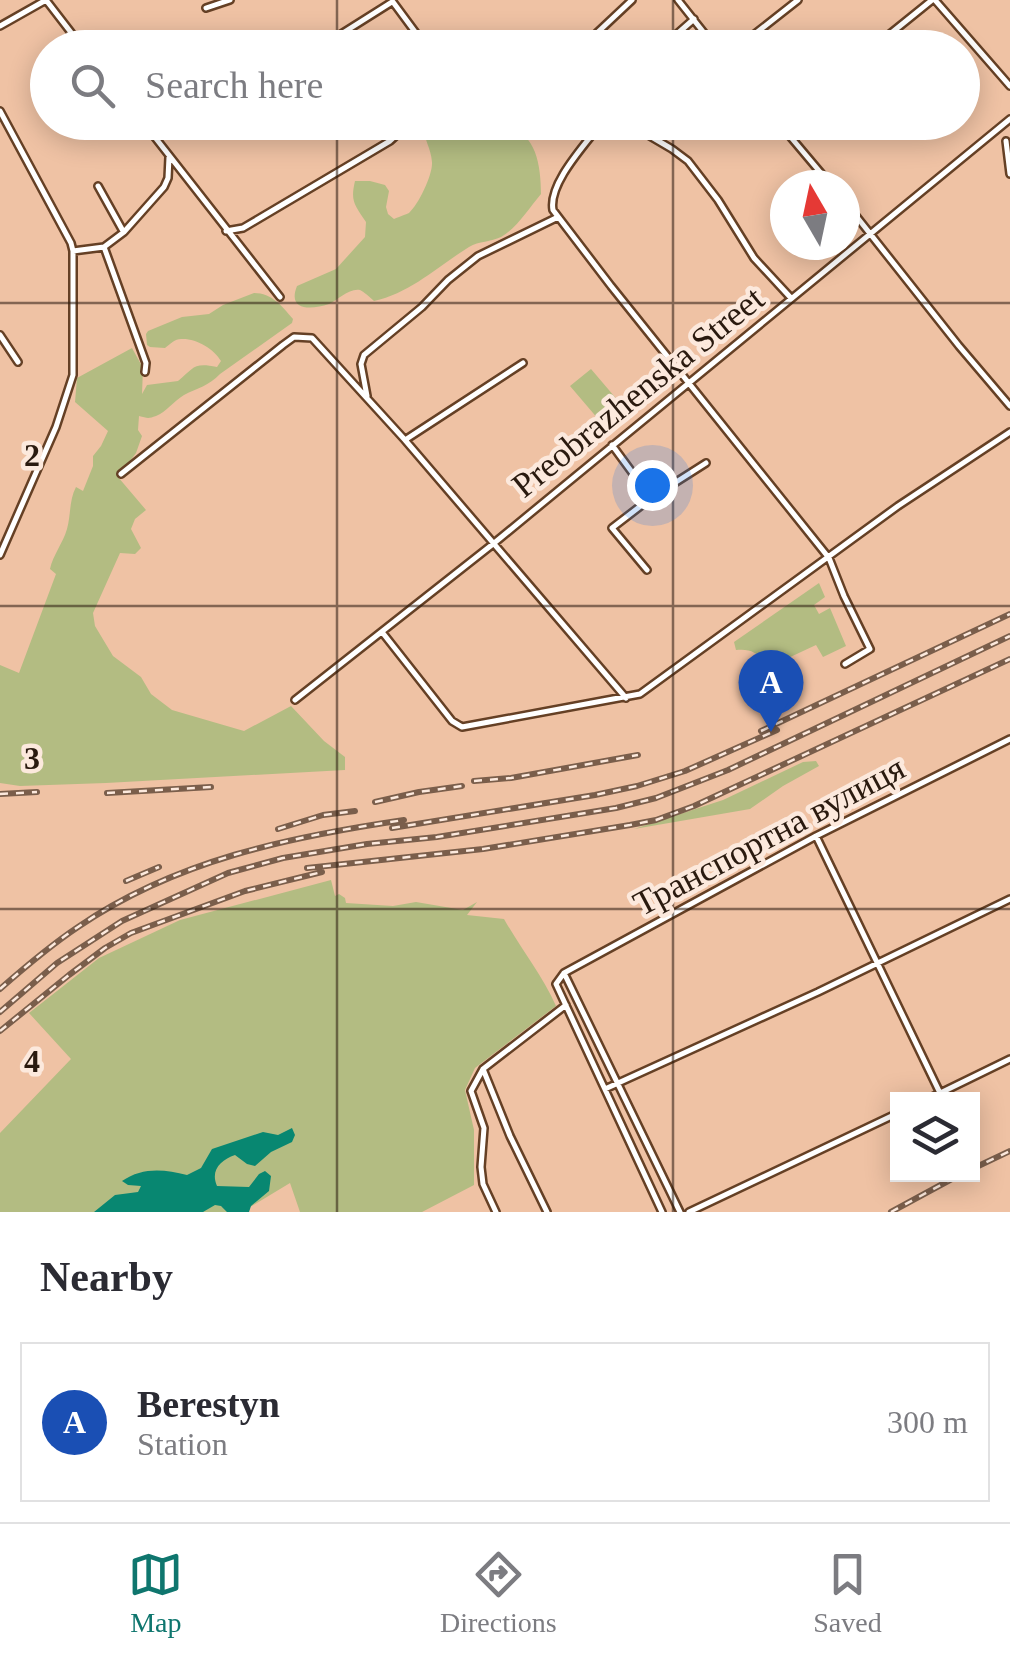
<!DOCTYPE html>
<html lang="en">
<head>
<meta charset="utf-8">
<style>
	body { margin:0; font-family:Georgia,serif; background:#f2f2f3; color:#2b2b33 }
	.controls { position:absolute; right:30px; bottom:30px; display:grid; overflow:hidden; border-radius:0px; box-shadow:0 5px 25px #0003 }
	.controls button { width:90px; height:90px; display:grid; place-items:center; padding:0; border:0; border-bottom:2px solid #e1e1e2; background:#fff; color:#2b2b33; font:50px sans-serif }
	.compass { position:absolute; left:770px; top:170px; width:90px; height:90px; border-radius:50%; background:#fff; box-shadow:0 5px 25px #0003; rotate:351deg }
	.you { position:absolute; left:652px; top:485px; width:35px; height:35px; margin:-25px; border:8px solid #fff; border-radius:50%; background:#1a73e8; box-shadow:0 0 0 15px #1a73e833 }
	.badge { display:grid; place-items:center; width:65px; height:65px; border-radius:50%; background:#0f766e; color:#fff; font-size:32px; font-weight:700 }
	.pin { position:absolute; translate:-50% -82px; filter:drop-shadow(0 2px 5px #0008) }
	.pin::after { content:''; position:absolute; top:52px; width:35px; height:30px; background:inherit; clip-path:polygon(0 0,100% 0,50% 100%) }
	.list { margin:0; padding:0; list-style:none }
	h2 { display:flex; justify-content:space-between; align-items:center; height:130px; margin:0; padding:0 40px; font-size:42px }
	h2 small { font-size:32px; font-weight:400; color:#7c7c81 }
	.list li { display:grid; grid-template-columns:65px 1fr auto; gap:30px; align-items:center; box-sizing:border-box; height:160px; margin:0 20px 20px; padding:0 20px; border:2px solid #e1e1e2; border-radius:0px }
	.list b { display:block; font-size:38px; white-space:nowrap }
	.list p { margin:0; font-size:32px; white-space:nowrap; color:#7c7c81 }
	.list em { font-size:32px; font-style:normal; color:#7c7c81 }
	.icon { flex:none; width:55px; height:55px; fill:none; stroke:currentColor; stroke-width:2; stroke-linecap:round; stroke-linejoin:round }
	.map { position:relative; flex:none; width:1010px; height:1212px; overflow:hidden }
	.search { position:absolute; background:#fff; box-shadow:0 5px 25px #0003; left:30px; right:30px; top:30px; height:110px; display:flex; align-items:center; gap:25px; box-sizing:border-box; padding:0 35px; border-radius:55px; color:#7c7c81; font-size:38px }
	.sheet { height:310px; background:#fff }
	nav { display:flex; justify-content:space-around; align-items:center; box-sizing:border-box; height:140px; border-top:2px solid #e1e1e2; background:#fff; font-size:28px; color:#7c7c81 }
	nav a { display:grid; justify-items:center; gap:5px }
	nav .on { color:#0f766e }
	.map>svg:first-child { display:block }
</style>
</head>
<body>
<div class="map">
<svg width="1010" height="1212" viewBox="0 0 1010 1212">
	<rect width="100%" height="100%" fill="#efc2a4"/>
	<path fill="#b3bc82" d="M424 123C434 122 446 121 455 125 460 128 464 132 469 134 479 137 482 128 491 127 534 122 541 160 541 194 529 208 517 228 501 237 491 242 479 241 469 247 438 266 411 293 374 301 371 298 363 291 360 290 349 288 338 300 329 304 311 310 287 311 297 286L336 269 365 237 366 222C355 205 350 202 355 181H370L385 185 389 191 386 207 388 214 394 219C396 218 407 214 409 213 419 204 433 174 432 162 431 147 422 137 424 123Z
		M254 293C272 293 282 306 293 319L292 323 220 374C209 386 197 388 184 395 174 401 166 412 156 416 148 419 147 418 139 416L138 430 142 436 136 453 118 477 146 510 135 519 131 529 141 548 135 554 120 553 93 613 95 626 113 656 141 677 151 694 172 710 244 731 291 706 324 741 345 757V770L106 783 20 786 0 783V665L19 673 56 574 50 569C53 555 63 543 67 529 71 515 69 500 76 487L83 491 93 466V456L101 446 108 431 75 402 77 378 132 348 143 368 142 394 147 385 178 381C194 368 193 362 217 367L221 361C214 349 196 338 181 339 175 339 170 344 165 348L150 347 147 345 146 334 148 331 182 317 209 314 223 305Z
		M591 369 620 403 599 420 570 386Z
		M819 583 825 597 814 605 819 614 830 608 846 646 823 657 816 645 786 659 792 672 787 674 781 664 768 669C762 654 751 648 736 650L734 642Z
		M816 761 819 766 783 786 750 809 634 829 723 800 803 762Z
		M331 880 335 896 339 894 345 898 346 903 393 906 416 902 463 910 477 902 467 915 504 919C521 949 542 975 556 1006L475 1068 465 1090 474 1130V1185L422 1212H300L290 1183 242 1212H0V1133L71 1059 29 1013 99 958 180 920Z"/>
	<path fill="#088771" d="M292 1128 295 1135 292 1142 271 1152 255 1166 247 1164 235 1155C221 1160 210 1170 217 1186L249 1187 259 1174 265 1171 271 1176 269 1191 251 1206 249 1212H227L221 1206 215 1205 203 1212H94L115 1195 138 1192 141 1186 128 1185 122 1181C142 1167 164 1169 187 1175L201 1168 212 1149 263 1132 278 1135Z"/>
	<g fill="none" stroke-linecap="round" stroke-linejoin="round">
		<defs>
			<path id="street" d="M46 0 83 48
				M678 0 716 48
				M935 0 1010 86
				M393 2 427 48
				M206 8 230 0
				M0 26 46 0
				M319 48 392 2
				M581 48 632 0
				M661 48 694 19
				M737 48 798 0
				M854 48 885 38 932 0
				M0 111 71 243 73 251V375L56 427 0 555
				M143 122 280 297
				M602 122C586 144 548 183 553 210L611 286 829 558 844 596 870 649 845 664
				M626 122 672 149 688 161 718 200 754 258 791 298
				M778 122 831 185
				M335 129 343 122
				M153 132 167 122
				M1006 141 1010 174
				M98 186 123 231
				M845 202 959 346 1010 406
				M226 231 243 228 390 141 411 122
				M104 247 146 363 145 372
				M73 251 104 247 124 232 164 187 168 178 169 157
				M0 335 18 362
				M367 396 361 364 364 355 422 307 448 280 478 256 558 217
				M405 440 523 363
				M612 445 651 498
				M121 474 283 345 294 337 312 338 405 440 626 698
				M647 570 612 528 651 498 706 463
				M382 632 452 721 462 727 640 694 898 506 1010 432
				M295 700 493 544 1010 119
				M816 836 940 1093
				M564 973 680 1212
				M483 1069 510 1136 547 1212
				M605 1089 818 992 1010 899
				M926 1100 1010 1059
				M496 1212 483 1184 481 1167 484 1128 471 1091 483 1069 566 1005
				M662 1212 556 984 564 973 816 836 1010 739
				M689 1212 898 1113"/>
		</defs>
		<use href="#street" stroke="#654025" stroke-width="10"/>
		<use href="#street" stroke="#fff" stroke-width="5"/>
		<defs>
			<path id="rail" d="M761 731 1010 614
				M474 781 511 778 638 755
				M107 793 211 787
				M0 794 37 792
				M375 802 419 792 462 786
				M392 828 595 795 637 786 685 771 777 730
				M278 829 323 815 355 811
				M307 868 483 849 630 825 656 820 694 806 1010 659
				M126 881 159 867
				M0 989C25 967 51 945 78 927 176 860 289 837 404 820
				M0 1012 57 963 122 921 228 873 283 858 367 844 437 837 616 808 656 798 728 770 1010 636
				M0 1031 69 975 105 948 131 933 245 891 322 872
				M972 1169 1010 1151
				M891 1212 961 1174"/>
		</defs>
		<use href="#rail" stroke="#7a5e4b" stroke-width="6"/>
		<use href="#rail" stroke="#fce9dd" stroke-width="2.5" stroke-dasharray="8" stroke-linecap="butt"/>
	</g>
	<path fill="none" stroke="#2a1a0f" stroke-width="2.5" stroke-opacity="0.55" d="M337 0V48M673 0V48M337 122V1212M673 122V1212M0 303H1010M0 606H1010M0 909H1010"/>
	<g text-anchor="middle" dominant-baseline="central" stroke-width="9" stroke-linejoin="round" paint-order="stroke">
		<g font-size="35" fill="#2a1a0f" stroke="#fce9dd">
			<text transform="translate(638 392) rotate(-39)">Preobrazhenska Street</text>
			<text transform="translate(769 836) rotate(-28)">Транспортна вулиця</text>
		</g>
	</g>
	<g font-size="32" text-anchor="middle" font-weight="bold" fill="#2a1a0f" stroke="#fce9dd" stroke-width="9" stroke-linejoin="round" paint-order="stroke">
		<text x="32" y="466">2</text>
		<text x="32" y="769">3</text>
		<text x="32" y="1072">4</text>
	</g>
</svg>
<div class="controls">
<button><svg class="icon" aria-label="layers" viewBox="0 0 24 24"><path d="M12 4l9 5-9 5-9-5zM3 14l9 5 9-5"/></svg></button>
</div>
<svg class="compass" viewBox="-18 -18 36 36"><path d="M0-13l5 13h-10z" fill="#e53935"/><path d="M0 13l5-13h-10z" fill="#7c7c81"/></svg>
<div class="you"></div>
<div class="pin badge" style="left:771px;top:732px;background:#1a4fb4">A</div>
<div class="search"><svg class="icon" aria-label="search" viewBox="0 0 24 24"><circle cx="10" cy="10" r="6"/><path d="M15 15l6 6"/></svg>Search here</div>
</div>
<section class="sheet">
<h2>Nearby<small></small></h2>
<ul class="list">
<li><span class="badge" style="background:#1a4fb4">A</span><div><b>Berestyn</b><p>Station</p></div><em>300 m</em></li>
</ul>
</section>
<nav>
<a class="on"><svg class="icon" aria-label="map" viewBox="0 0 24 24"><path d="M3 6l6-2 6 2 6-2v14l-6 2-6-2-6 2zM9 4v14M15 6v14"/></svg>Map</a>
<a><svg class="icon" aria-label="directions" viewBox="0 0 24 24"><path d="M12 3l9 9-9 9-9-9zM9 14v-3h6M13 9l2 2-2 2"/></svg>Directions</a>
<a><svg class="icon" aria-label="saved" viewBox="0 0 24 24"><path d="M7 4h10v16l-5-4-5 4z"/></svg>Saved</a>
</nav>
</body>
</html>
